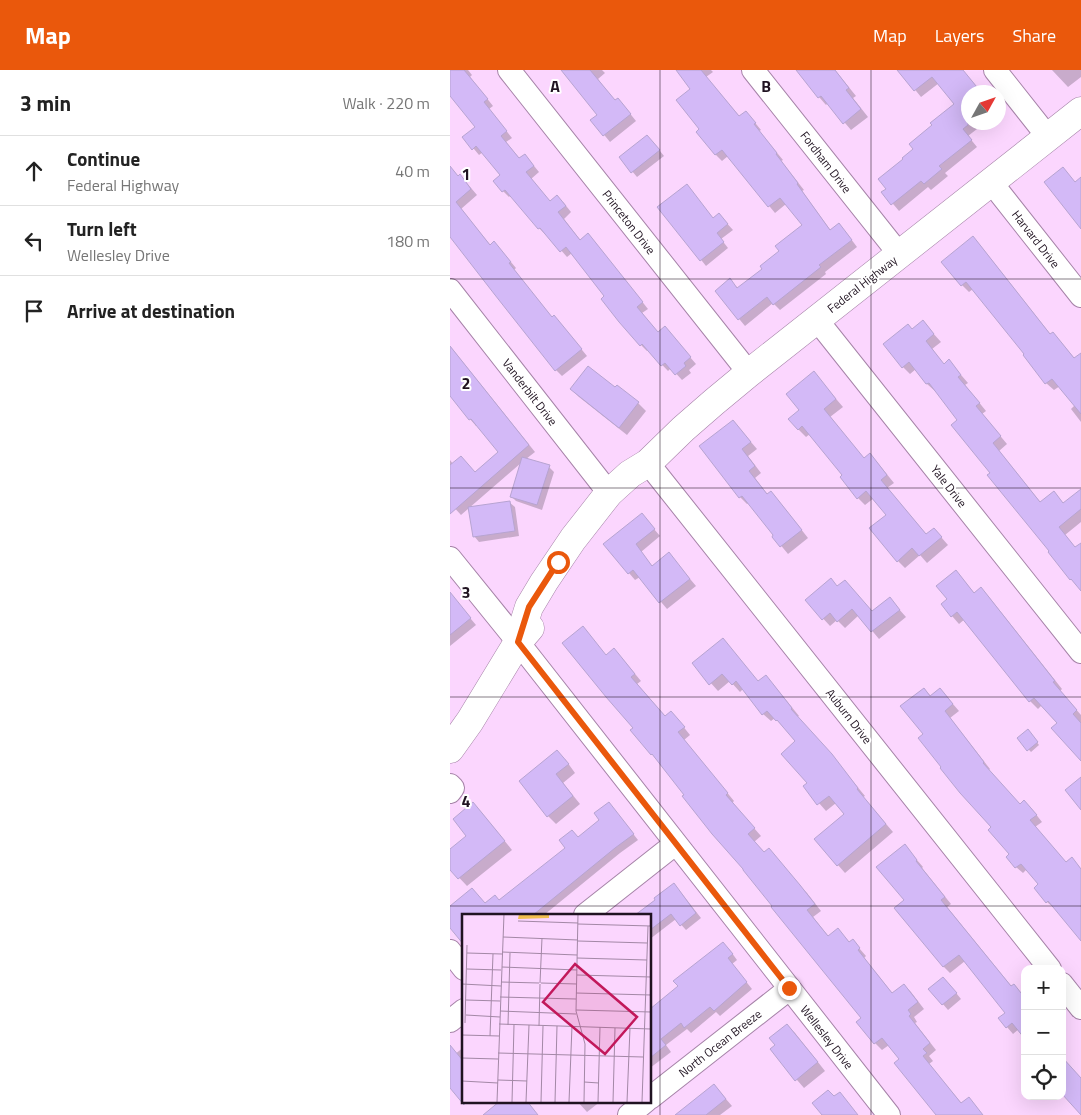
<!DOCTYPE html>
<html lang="en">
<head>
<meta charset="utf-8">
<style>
	body { margin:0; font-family:"Titillium Web",sans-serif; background:#f2f2f2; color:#222 }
	.controls { position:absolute; right:15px; bottom:15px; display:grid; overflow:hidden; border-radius:10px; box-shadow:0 5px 20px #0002 }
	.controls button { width:45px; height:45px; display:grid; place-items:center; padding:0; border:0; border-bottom:1px solid #e0e0e0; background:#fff; color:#222; font:25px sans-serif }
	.compass { position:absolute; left:511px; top:15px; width:45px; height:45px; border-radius:50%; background:#fff; box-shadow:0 5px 20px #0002; rotate:50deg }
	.stop { position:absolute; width:15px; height:15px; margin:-11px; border:4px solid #ea580c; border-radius:50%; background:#fff }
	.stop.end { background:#ea580c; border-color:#fff; box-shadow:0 1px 5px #0008 }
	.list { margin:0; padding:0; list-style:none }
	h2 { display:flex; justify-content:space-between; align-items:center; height:65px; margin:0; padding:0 20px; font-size:21px }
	h2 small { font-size:16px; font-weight:400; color:#767676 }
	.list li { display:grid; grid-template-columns:32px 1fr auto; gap:15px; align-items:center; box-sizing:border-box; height:70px; padding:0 20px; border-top:1px solid #e0e0e0 }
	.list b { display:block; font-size:19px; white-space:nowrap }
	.list p { margin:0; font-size:16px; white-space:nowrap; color:#767676 }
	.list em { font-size:16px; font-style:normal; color:#767676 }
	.icon { flex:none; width:28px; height:28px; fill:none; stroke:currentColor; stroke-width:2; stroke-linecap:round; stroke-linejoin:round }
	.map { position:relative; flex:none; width:631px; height:1045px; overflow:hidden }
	header { display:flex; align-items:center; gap:30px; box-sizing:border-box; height:70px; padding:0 25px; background:#ea580c; color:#fff }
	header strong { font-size:24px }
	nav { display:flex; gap:28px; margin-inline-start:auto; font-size:18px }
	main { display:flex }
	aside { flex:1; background:#fff }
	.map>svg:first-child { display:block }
</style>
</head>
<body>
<header>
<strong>Map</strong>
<nav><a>Map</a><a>Layers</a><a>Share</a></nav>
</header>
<main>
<aside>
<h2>3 min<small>Walk · 220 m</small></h2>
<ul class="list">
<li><svg class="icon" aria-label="ahead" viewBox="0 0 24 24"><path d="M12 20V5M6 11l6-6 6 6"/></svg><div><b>Continue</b><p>Federal Highway</p></div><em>40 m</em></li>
<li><svg class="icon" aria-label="left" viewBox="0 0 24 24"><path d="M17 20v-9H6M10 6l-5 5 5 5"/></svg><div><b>Turn left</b><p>Wellesley Drive</p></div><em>180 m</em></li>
<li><svg class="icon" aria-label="arrive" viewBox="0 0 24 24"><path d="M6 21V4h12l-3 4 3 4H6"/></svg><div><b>Arrive at destination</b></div></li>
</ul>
</aside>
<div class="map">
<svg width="631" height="1045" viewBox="0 0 631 1045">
	<rect width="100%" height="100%" fill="#fbd6fe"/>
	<path fill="#0003" d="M0 0H18L22 5 20 7 43 36 39 39 62 68 56 72 70 89 80 91 89 102 81 109 100 132H113L121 142 114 149 131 171H144L198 239 192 243 208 263 220 264 246 294 239 300 241 303 232 310 221 298 218 301 198 280 197 281 191 275 122 183 117 187 96 163 95 164 89 158 61 125 59 127 53 121 52 105 33 82 29 85 14 67 26 57 0 24Z
		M112 0H152L155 3 148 9 165 32 174 36 186 51 160 72 142 50 148 45Z
		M227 0H261L263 2 256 7 290 47 302 49 311 60 309 61 333 90 331 91 354 120 352 121 381 161H395L407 177 375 202 376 204 330 240 323 233 295 256 266 221 286 216 288 219 313 199 354 155 336 134 325 143 278 86 272 91 266 85 248 62 251 59 242 19Z
		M347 0H385L406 26 403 28 418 47 401 60 378 33 376 35 369 27Z
		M449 0H503L520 9 531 22H518V52H536L518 66 527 77 495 103 498 106 481 120 478 117 449 141 433 122 438 119 465 80 506 34 489 13 471 27Z
		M602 0H631V7L618 17Z
		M202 71 214 86 187 107 171 88Z
		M0 97 8 107 16 112 27 125 11 139 41 176 50 179 66 198 64 200 102 248 110 253 137 286 112 306 106 300 0 165Z
		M209 137 263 149 274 150 283 160 271 169 278 178 256 196Z
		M523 168 530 175 601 265 603 263 610 271 625 289 631 286V352L621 339 625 335 610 316 604 320 596 313 576 285 523 219 519 222 512 215Z
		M473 252 491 272 482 279 494 295 499 291 518 313 515 315 536 341 532 344 557 374 549 381 591 433 604 423 614 434 631 420V452L615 465 631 485 628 516 621 509 541 403 509 351 486 320 485 321 477 314 466 299 460 304 453 297 463 260Z
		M0 276 85 382 76 389 99 397 104 402 92 440 66 431 61 426 71 393 11 445 0 433V390L3 394 25 403 50 382 28 355 26 356 20 349 0 324Z
		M364 303 393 337 380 347 414 389 420 385 427 392 444 413 437 418 477 465 491 467 498 475 477 493 470 485 455 498 448 491 438 445 424 428 415 435 408 428 394 405 360 364 356 367 348 359 351 340Z
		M167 316 188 333 196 341 177 365 129 327 121 319H165Z
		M283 351 307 379 298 386 311 403 305 408 318 425 328 430 358 468 338 484 324 467 325 465 299 433 297 434 290 427 250 377Z
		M59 432 65 437 69 466 29 472 24 466Z
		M198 452 210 466 191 482 203 497 225 491 246 516 217 539 190 507 185 510 179 503 155 474Z
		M506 501 525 524 531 519 539 527 612 619 610 621 631 645V689L608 653 592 635 588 639 580 631 515 549 509 554 502 546 498 530Z
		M388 517 423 542 440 529 456 547 429 569 409 545 395 558 387 550 380 556 357 531Z
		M0 524 26 555 0 576Z
		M157 586 171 587 191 611 187 614 216 647 228 650 240 665 234 670 284 731 282 733 311 766 304 772 357 823 371 841 363 847 379 867H395L400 873 402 870 416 886 414 888 443 924 454 915 461 922 474 939 464 947 467 952 465 953 486 980 479 986 483 991 479 994 512 1034 519 1028 533 1045H488L451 990 439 975 432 980 425 973 412 949 236 725 202 684 184 658Z
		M243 593 309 612 323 614 349 646 347 647 387 692 415 726 413 727 443 762 395 803 366 770 396 745 386 733 376 741 354 716 359 713 347 671 325 648 321 651 313 644 293 619 290 622 280 611 268 621Z
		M474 619 481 626 490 619 496 626 509 641 500 648 540 699 539 700 570 736 581 738 592 752 585 757 616 793 628 795 631 799V869L605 837 604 838 597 832 586 818 590 814 577 799 573 803 566 797 561 785 543 757 474 664Z
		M580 663 589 675 581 682 568 668Z
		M115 689 125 703 113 713 130 734 106 754 98 746 70 711Z
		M159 733 188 770 170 783 94 845H14L0 856V838L35 834 50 832 151 750Z
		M23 734 31 742 62 780 17 816 0 798V781L18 766Z
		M455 776 473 797 472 798 501 834 497 837 562 917 564 915 575 928V967L569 959 563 964 557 957V943L515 891 500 903 494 897 455 830Z
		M229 820 251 848 236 860 226 849 200 869V845H187Z
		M279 879 287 890 282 894 302 919 270 946 266 942 241 963 237 959 216 975 221 982 200 998V940Z
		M498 913 511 929 498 940 480 919Z
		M337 955 345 963 375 1001 354 1018 321 980 326 975Z
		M14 977V1031H15L14 1032 0 1016V988Z
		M264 1015 282 1036 270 1045H232Z
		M127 1031H151L137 1042Z"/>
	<path fill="#d3b9f7" stroke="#b7a4d1" d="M0 0H14L38 29 34 32 57 61 51 66 69 88 75 84 84 96 76 102 100 131 107 125 116 136 108 142 130 170 138 163 193 232 187 237 208 262 215 256 241 287 234 293 236 296 225 305 215 293 211 296 192 274 190 276 169 252 151 229 154 226 116 177 110 182 90 158 88 159 55 120 52 122 43 111 50 105 26 76 22 80 12 67 25 57 0 26Z
		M111 0H140L165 30 168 28 181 44 153 66 140 50 147 45Z
		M226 0H251L289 46 296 41 306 53 304 54 327 83 326 84 348 113 347 114 380 160 389 153 402 170 369 195 371 197 323 235 317 227 288 250 265 221 280 208 287 218 312 199 310 196 329 181 325 176 352 155 330 128 318 137 272 80 265 85 246 62 249 59 226 30 240 19Z
		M346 0H385L399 18 396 20 411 39 393 54 371 26 368 28Z
		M447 0H513L531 22H518V55L513 59 522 70 489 96 492 99 474 114 471 111 441 135 431 122 436 119 428 109 453 89 452 88 463 79 459 74 482 55 480 53 504 34 482 7 464 21Z
		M197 65 210 80 181 103 169 87Z
		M0 96 8 106 10 104 21 119 6 132 40 175 44 171 61 192 59 193 102 247 104 245 132 279 105 301 45 225 0 167Z
		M613 97 625 112 631 107V159L594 112Z
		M237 114 263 148 269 143 278 154 267 163 274 172 250 191 207 137Z
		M523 166 600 264 603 262 624 288 631 283V344L602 309 595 314 573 285 574 284 516 212 511 216 491 192Z
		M473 250 484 264 476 271 494 294 499 289 511 305 508 307 530 333 526 336 551 366 543 373 590 432 604 421 613 433 631 419V439L609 457 625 477 631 473V521L621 509 620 510 598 482 599 481 537 405 540 403 501 355 507 350 479 313 476 314 459 292 452 298 433 274 458 254 462 259Z
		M0 276 79 375 0 444V395L11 386 25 402 48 382 21 349 19 350 0 326Z
		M138 296 165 317 167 315 189 332 169 358 120 319Z
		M364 301 386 329 374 339 414 388 420 383 437 405 431 410 476 464 484 458 492 467 469 486 462 478 447 492 419 458 436 445 416 421 407 429 390 407 392 405 352 356 348 360 338 349 349 340 336 324Z
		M283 350 301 372 292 379 305 396 299 401 317 424 321 421 352 460 330 477 322 467 323 465 292 426 289 428 249 376Z
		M72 387 100 395 87 435 60 427Z
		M60 431 65 461 23 467 18 437Z
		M192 443 205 459 186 474 202 496 219 482 240 509 209 533 183 500 178 504 153 474Z
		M506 500 524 523 531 517 605 611 603 612 627 640 623 644 631 653V691L601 658 607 653 584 628 579 632 507 542 501 547 491 534 497 529 486 516Z
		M381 508 387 516 395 510 422 541 440 527 450 540 421 562 402 539 387 552 380 543 372 550 355 530Z
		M0 522 21 548 0 565Z
		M133 556 156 585 164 578 185 604 181 607 215 646 221 641 235 657 228 662 278 723 276 725 305 758 298 764 314 782 319 778 350 815 365 834 357 840 378 866 388 858 399 872 403 869 410 878 408 880 442 923 454 914 468 932 458 940 461 944 459 946 480 973 473 979 477 983 473 986 511 1033 519 1027 533 1045H486L444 993 449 989 432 968 424 974 406 952 411 948 321 837 322 836 293 800V799L262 764 232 726 234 725 202 684 201 685 180 660 183 658 156 627 112 573Z
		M273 568 308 611 316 605 342 638 341 639 382 684 408 718 407 719 436 754 387 796 364 769 394 744 379 726 367 735 353 716 357 713 331 684 345 671 327 650 326 651 317 641 312 645 286 611 282 615 272 604 259 615 242 593Z
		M474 618 480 626 490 618 503 634 495 641 534 692 533 693 570 734 574 730 587 745 580 750 616 792 622 787 631 799V871L598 831 596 833 584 818 588 814 571 794 565 798 556 787 559 784 538 760 541 757 510 723 490 698 491 697 468 668 473 664 450 636Z
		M578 659 588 672 577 681 567 668Z
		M107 680 119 694 106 704 123 726 97 747 69 711Z
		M631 707V740L615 720Z
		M23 732 55 771 8 809 0 800V779L16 766 3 749Z
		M159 732 184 764 165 778 83 845H14V875L0 858V836L22 818 35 833 45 825 49 830 115 778 109 770 122 760 128 767 149 750 144 743Z
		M455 774 467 790 466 791 495 827 491 830 561 916 564 914 575 928V969L562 953 556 958 548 948 555 943 509 885 493 897 444 838 454 830 426 797Z
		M224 813 246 843 230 856 221 844 200 860V845H185L205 830 204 828Z
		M273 872 283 884 278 888 297 912 264 941 260 937 234 958 231 953 211 969 216 975 200 988V939L228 916 223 911Z
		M493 907 507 923 492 935 478 919Z
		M337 954 368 992 345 1011 320 979 325 975 319 968Z
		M0 975 14 992V1035L0 1018Z
		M612 987 631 1008V1045L612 1024Z
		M264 1014 276 1029 256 1045H225Z
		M378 1020 384 1026 390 1022 408 1045H372L362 1033Z
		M50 1031H77L88 1045H33Z"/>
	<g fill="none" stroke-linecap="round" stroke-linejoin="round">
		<defs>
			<path id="minor" d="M59 0 299 303
				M303 0 450 185
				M545 0 598 67
				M541 112 631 226
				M0 220 159 423
				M367 250 631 582
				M198 393 600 899
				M0 488 68 572 439 1045
				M0 715 3 718 0 722
				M135 845 225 774
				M0 881 14 899
				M612 914 631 938
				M0 951 14 940
				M200 1028 339 919
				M179 1045 196 1031"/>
			<path id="major" d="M68 572 79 537 94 512 123 469 159 423 180 404 198 393 233 359 264 332 299 303 631 41
				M0 679 20 651 68 572 80 558"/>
		</defs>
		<use href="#minor" stroke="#a683a8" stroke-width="24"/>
		<use href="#major" stroke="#a683a8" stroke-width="29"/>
		<use href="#minor" stroke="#fff" stroke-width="22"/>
		<use href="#major" stroke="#fff" stroke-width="28"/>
	</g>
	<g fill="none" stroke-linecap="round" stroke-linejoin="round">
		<path stroke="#ea580c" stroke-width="6" d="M108 492 79 537 68 572 339 918"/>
	</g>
	<path fill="none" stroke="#201321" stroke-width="1" stroke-opacity="0.55" d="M210 0V1045M421 0V1045M0 209H631M0 418H631M0 627H631M0 836H631"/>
	<g text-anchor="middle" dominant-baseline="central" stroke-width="4" stroke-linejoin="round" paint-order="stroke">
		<g font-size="12" fill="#201321" stroke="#fff">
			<text transform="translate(376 92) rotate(52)">Fordham Drive</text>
			<text transform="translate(179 152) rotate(52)">Princeton Drive</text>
			<text transform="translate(586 169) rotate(52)">Harvard Drive</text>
			<text transform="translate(412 214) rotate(-38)">Federal Highway</text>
			<text transform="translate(80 322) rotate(52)">Vanderbilt Drive</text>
			<text transform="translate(499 416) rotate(52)">Yale Drive</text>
			<text transform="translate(399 646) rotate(52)">Auburn Drive</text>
			<text transform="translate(377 967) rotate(52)">Wellesley Drive</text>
			<text transform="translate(270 973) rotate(-38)">North Ocean Breeze</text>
		</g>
	</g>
	<g transform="translate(12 844)">
		<rect width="189" height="189" fill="#fbd6fe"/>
		<path d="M57 0H87V4L56 5Z" fill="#f2bf4f"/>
		<path fill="none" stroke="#a388a6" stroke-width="1" d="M116 0 114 97 123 130 122 188M56 7 116 9M116 10 189 12M41 23 116 26M116 27 185 29M40 38 115 41M5 39 40 40M115 44 185 46M40 53 115 56M5 55 39 56M115 61 189 63M39 68 77 69M78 69 80 24M79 69 115 70M0 70 39 72M114 79 189 81M38 83 114 85M4 86 38 87M114 96 189 98M38 97 114 100M4 101 38 103M3 109 5 31M37 110 189 115M46 111 48 39M77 112 78 70M0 121 37 122M28 122 31 40M36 139 181 143M0 144 36 145M36 166 65 167M0 167 36 169M122 168 137 169M35 188 42 0M50 188 52 111M64 188 67 111M79 188 81 112M93 188 95 112M107 188 110 112M136 188 138 113M151 188 153 114M165 188 168 114M180 188 186 12"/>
		<path fill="#c2185b" fill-opacity="0.15" stroke="#c2185b" stroke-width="2.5" d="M113 50 175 103 143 140 81 88Z"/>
		<rect width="189" height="189" fill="none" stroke="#201321" stroke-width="2.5"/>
	</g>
	<g font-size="16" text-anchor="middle" font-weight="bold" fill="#201321" stroke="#fff" stroke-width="4" stroke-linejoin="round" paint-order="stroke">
		<text x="105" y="22">A</text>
		<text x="316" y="22">B</text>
		<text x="16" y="110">1</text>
		<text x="16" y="319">2</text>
		<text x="16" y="528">3</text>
		<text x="16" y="737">4</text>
	</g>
</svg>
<div class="controls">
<button>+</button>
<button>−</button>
<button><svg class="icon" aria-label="locate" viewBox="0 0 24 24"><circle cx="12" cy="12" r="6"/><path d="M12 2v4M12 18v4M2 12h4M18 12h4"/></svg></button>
</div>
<svg class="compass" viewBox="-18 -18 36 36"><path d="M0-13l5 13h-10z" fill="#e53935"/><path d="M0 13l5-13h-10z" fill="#767676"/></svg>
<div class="stop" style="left:108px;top:492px"></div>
<div class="stop end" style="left:339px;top:918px"></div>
</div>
</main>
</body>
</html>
